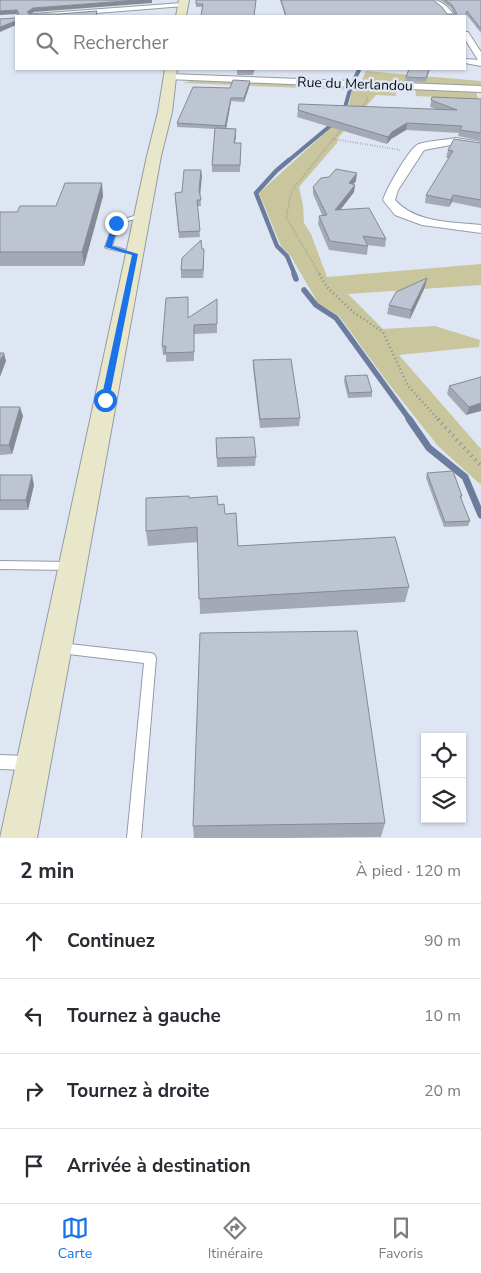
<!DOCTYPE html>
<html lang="fr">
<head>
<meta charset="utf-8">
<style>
	body { margin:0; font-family:"Nunito Sans",sans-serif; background:#f7f7f7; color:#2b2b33 }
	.controls { position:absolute; right:15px; bottom:15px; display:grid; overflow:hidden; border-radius:0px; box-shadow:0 1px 4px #0004 }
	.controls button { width:45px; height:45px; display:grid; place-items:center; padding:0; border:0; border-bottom:1px solid #e1e1e2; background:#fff; color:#2b2b33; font:25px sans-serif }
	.stop { position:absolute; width:15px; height:15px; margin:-11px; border:4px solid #1a73e8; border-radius:50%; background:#fff }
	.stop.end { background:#1a73e8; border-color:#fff; box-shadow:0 1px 5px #0008 }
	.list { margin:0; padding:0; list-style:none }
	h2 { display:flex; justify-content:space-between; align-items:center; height:65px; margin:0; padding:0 20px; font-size:21px }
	h2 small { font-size:16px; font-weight:400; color:#7c7c81 }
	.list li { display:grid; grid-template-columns:32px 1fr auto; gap:15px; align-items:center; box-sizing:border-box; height:75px; padding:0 20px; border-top:1px solid #e1e1e2 }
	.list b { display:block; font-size:19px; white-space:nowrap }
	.list em { font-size:16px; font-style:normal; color:#7c7c81 }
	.icon { flex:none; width:28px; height:28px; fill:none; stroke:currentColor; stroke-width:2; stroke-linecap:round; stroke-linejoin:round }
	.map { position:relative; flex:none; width:481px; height:838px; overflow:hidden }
	.search { position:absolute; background:#fff; box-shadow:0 1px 4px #0004; left:15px; right:15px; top:15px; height:55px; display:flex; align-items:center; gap:12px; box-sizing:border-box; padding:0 18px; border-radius:0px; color:#7c7c81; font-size:19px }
	.sheet { height:365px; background:#fff }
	nav { display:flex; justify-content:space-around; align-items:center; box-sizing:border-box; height:70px; border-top:1px solid #e1e1e2; background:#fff; font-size:14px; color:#7c7c81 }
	nav a { display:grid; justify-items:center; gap:2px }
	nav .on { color:#1a73e8 }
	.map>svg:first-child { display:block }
</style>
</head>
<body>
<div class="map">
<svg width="481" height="838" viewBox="0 0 481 838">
	<rect width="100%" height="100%" fill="#dfe6f3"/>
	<path fill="#c9c69d" d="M366 71 481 81V87L361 82Z
		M194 80 397 87 396 96 376 95 338 138 337 143 299 187 303 205 304 223 311 234 327 277 481 264V285L348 294 383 329 435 326 480 340 479 347 399 355 481 449V485L438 446 388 383 339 316 318 303 290 255 281 246 259 193 338 121 348 109 352 90 183 83Z
		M415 88 476 91 478 99 416 96Z"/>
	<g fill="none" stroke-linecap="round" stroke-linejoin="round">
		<path stroke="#6c7c9d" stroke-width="2.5" d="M358 71 359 69"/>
		<path stroke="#6c7c9d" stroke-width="4" d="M354 80 359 70
			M344 111 351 86
			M288 161 336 121"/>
		<path stroke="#6c7c9d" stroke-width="4.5" d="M289 160 276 171 256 193 277 246 287 256 295 275"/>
		<path stroke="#6c7c9d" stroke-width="5.5" d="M294 274 296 279
			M304 290 316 305 336 318 410 420"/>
		<path stroke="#6c7c9d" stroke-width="7" d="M409 419 429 448 465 477 481 515"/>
		<defs>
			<path id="service" d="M141 214 146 215 119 224 112 246 137 253V255L106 248 105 247 114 222Z
				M0 561 69 562 73 563 74 566 73 569 69 570 0 569Z
				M60 643 150 653 154 654 156 658 141 838H127L144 663 60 653 56 652 54 648 56 644Z
				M0 755 27 756 32 758 34 763 32 768 27 770 0 769Z"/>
			<path id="minor" d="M430 0C442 0 448 7 455 16H448L443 9Z
				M182 3 185 5 184 6 59 16H30L34 14Z
				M465 32H468L481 52V60H478L465 39Z
				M465 59 481 60V66L465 63Z
				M170 74 481 86V92L167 79 166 77Z
				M456 138 481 142V148L456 144 424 150 398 190 395 200C415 223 452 222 481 225V233L422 225 395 215 383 200C387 188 407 152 417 145 424 141 446 140 456 138Z"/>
			<path id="secondary" d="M179 0H189L186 16H176Z
				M165 69H177L172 112 161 156 37 838H0L147 156 158 112Z"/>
		</defs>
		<use href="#service" stroke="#959ba7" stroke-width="2"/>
		<use href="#minor" stroke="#959ba7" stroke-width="2"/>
		<use href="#secondary" stroke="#959ba7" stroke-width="2"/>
		<path stroke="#878c95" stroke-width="2" stroke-dasharray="0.5 2" stroke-linecap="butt" d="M361 108 367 101V97
			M333 139 401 150
			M320 275 286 217 292 190 343 127"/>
		<path stroke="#878c95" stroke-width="2.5" stroke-dasharray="1 3" stroke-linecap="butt" d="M319 274 327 287 353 312 383 332 408 386 439 420"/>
		<path stroke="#878c95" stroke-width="4" stroke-dasharray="1 4.5" stroke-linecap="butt" d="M438 419 481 466"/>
		<use href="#service" fill="#fff" fill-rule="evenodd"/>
		<use href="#minor" fill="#fff" fill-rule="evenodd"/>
		<use href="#secondary" fill="#e9e7ca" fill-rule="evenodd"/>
	</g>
	<path fill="#a3a9b5" d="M196 0H256L254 16 203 7H196Z
		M280 0H433L447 14H454L451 8 442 1 438 0H481V33L466 14 465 16H285Z
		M237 69H255L253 75H237Z
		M409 69H430L426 82 405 81Z
		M434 69H452V70Z
		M250 84 244 102 231 101 226 128 236 129V135L235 143 241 150 240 172H212V165L215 129 177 127V123L230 88Z
		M432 97 481 99V141L458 136 459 133 406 130 391 139 387 144 297 117 298 110 436 109 430 107Z
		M481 143V208L452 202 449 207 425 203 426 195 449 158H446L448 150Z
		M201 170 200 193 201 206H197L200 237 179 238 175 199Z
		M356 181 353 184 355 185 354 192 341 209 386 239 385 247 367 245 368 246 367 255 329 250 318 224 319 216 322 215 313 194V187Z
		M103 196 84 266H0V212H17L56 206Z
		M204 258 203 278H181V270Z
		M427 278 425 287 410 319 387 314 389 305Z
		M217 299V333L194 334V361L166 362V355H163L162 346 188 318Z
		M253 360 300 418 299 426 260 428 253 368Z
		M345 376 372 392V397L348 398 344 381Z
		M481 377 466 415 447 394 449 386Z
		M0 407 23 416 12 454 0 455Z
		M216 438 256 457 255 466 217 467Z
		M427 473 462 496 461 500 470 521 468 526 444 527 426 478Z
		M0 475 34 485 28 510H0Z
		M189 498 218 505 225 514 238 546 409 587 405 602 200 614 198 542 148 546 146 531Z
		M385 823 381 837 284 838H194L193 826Z"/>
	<path fill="#858a93" d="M138 0H152V3L34 12 28 16 27 12 33 8Z
		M17 10 18 14 0 15V11Z
		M16 21V25L0 32V27Z
		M250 81V84L244 102V98Z
		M231 98V101L226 130 225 126Z
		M407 123 406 130 391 139 387 144 388 137 392 132Z
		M236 129V135L234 150V143Z
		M201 170 202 176 200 196 199 190Z
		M357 173 356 181 348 191 349 183Z
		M102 183 103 196 84 266 82 252Z
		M355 185 354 192 334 218 335 210Z
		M453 195 452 202 449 207 451 200Z
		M204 249V258L203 278V270Z
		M427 278 425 287 410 319 411 310Z
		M4 353 6 361 0 377V362Z
		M481 403V411L466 415 469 407Z
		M20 407 23 416 12 454 9 445Z
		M32 475 34 485 28 510 26 500Z"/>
	<path fill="#bec5d2" stroke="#858a93" d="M0 0H138L33 8 27 12 29 14H59L97 11 96 16H16L19 13 17 10 0 11Z
		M196 0H256L254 16H201L203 4H196Z
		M281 0H433L442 7 447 14H457L452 5 445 0H481V29L467 11 465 18V16H286Z
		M16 17V21L0 27V19L15 18Z
		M237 69H253V70Z
		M409 69H429L426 78 406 77Z
		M233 80 250 81 244 98H231L225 126 177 123 193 87 230 88Z
		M432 97 481 99V133L460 130 462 126 407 123 392 132 388 137 298 110 299 104 457 110 431 100Z
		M215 128 236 129 234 143H241L240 165H212Z
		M454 139 481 143V200L453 195 451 200 426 195 453 151 448 150Z
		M336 169 357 173 349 183 355 185 335 210 369 208 386 239 363 236 368 246 330 241 319 216 327 215 313 187 321 178 329 177Z
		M184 170H201L199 190 201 200H197L200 231 179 232 175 193 182 192Z
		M65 183H102L82 252H0V212H17L20 206H56Z
		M201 240 202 249H204L203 270H181L182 258Z
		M427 278 411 310 389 305 396 292Z
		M188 297V318L217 299V324L194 325V352L165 353 166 346H162L166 298Z
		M0 353H4L0 362Z
		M291 359 300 418 260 419 253 360Z
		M367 375 372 392 349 393 345 376Z
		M481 377V403L469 407 449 386Z
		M0 407H20L9 445H0Z
		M254 437 256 457 217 458 216 438Z
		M453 471 462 496H460L470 521 445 522 427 473Z
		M0 475H32L26 500H0Z
		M189 496V498L217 496 218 505 224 504 225 514 236 513 238 546 395 537 409 587 199 599 197 527 146 531V498Z
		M357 631 385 823 193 826 200 633Z"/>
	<path fill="#1a73e8" d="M116 221 119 223 112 246 138 254 109 400 105 403 101 400 132 255 105 247 113 223Z"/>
	<g text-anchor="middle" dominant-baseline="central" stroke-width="5" stroke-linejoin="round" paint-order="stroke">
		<g font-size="14" fill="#0e1014" stroke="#dfe6f3">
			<text transform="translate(355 84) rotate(2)">Rue du Merlandou</text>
		</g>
	</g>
</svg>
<div class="controls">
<button><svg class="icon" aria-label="locate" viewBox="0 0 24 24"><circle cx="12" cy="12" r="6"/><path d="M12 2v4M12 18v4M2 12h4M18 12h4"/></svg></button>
<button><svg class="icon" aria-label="layers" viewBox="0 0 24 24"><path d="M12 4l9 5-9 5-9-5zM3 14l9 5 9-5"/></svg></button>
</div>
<div class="stop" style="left:105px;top:400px"></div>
<div class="stop end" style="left:116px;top:223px"></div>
<div class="search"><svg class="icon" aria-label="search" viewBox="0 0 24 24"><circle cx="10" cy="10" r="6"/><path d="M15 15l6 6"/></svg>Rechercher</div>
</div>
<section class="sheet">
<h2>2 min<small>À pied · 120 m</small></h2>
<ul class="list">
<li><svg class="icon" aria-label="ahead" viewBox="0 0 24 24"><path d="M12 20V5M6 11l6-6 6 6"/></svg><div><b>Continuez</b></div><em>90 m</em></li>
<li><svg class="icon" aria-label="left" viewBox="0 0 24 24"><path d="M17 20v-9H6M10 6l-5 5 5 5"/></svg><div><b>Tournez à gauche</b></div><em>10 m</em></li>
<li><svg class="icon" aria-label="right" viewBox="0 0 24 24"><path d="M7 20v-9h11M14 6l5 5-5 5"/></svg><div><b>Tournez à droite</b></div><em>20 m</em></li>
<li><svg class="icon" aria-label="arrive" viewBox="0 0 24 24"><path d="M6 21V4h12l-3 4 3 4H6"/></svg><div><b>Arrivée à destination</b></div></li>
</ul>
</section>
<nav>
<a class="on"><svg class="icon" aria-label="map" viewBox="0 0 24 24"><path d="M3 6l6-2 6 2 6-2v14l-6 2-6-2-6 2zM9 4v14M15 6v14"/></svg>Carte</a>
<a><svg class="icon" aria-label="directions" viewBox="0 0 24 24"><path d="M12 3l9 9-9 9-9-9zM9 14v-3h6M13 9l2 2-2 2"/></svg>Itinéraire</a>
<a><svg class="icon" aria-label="saved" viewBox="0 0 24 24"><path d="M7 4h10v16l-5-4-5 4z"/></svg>Favoris</a>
</nav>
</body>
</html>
